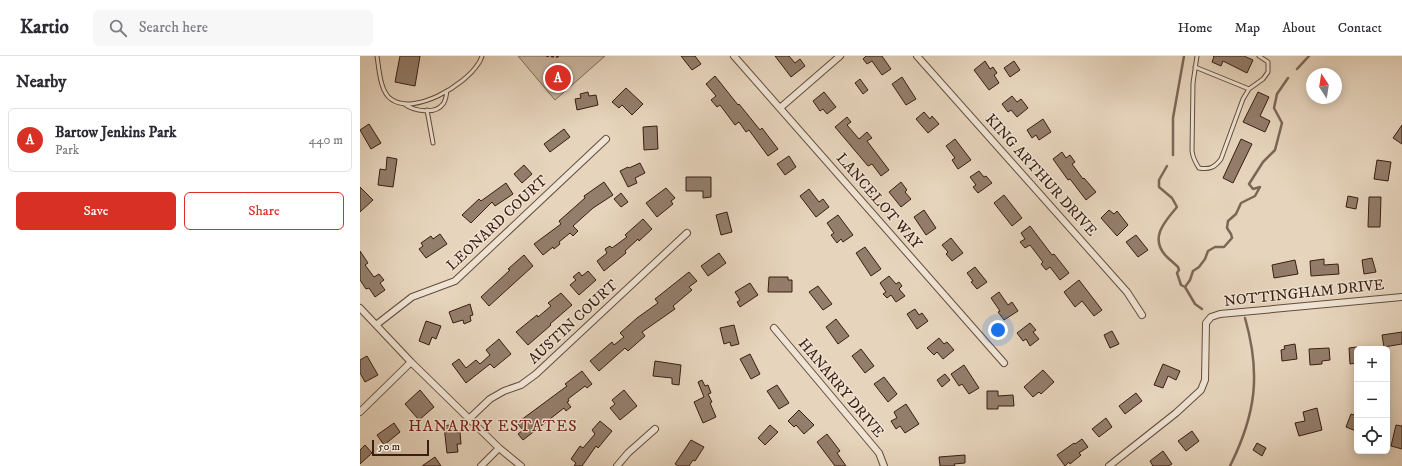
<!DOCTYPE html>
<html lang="en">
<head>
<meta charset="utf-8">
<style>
	body { margin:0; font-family:"IM FELL DW Pica",serif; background:#f7f7f7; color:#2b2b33 }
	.controls { position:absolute; right:12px; bottom:12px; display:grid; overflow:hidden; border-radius:6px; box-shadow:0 2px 10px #0003 }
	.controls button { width:36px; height:36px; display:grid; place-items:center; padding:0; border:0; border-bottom:1px solid #e1e1e2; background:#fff; color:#2b2b33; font:20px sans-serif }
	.compass { position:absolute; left:946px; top:12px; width:36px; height:36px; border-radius:50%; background:#fff; box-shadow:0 2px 10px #0003; rotate:348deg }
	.scale { position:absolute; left:12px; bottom:10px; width:57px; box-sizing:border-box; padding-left:4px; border:2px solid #391e13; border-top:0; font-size:11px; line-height:14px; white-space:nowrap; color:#391e13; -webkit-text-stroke:3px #efe3d3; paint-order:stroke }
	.you { position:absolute; left:638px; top:274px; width:14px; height:14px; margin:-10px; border:3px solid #fff; border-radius:50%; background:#1a73e8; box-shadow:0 0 0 6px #1a73e833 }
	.badge { display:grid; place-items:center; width:26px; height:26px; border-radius:50%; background:#d93025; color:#fff; font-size:13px; font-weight:700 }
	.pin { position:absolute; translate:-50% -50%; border:2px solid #fff; box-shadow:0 1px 4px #0006 }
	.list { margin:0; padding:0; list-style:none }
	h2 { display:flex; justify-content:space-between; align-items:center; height:52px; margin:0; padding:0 16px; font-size:17px }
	h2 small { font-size:13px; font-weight:400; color:#7c7c81 }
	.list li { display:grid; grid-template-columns:26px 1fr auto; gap:12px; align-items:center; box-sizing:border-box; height:64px; margin:0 8px 8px; padding:0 8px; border:1px solid #e1e1e2; border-radius:6px }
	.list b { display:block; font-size:15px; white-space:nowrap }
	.list p { margin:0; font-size:13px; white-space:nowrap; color:#7c7c81 }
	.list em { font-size:13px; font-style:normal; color:#7c7c81 }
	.actions { display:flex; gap:8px; padding:12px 16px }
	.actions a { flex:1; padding:9px 0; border:1px solid #d93025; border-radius:6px; text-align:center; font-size:14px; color:#d93025 }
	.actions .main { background:#d93025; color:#fff }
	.icon { flex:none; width:22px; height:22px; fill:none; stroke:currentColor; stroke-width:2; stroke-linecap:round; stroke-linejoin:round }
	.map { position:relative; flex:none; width:1042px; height:410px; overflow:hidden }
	header { display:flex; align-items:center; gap:24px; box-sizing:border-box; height:56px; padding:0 20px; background:#fff; border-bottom:1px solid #e1e1e2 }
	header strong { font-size:19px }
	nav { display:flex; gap:22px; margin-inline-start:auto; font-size:14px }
	.search { width:280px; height:36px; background:#f7f7f7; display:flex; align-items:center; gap:10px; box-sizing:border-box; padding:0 14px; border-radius:6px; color:#7c7c81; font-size:15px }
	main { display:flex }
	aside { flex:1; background:#fff }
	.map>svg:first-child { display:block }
</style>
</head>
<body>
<header>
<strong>Kartio</strong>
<div class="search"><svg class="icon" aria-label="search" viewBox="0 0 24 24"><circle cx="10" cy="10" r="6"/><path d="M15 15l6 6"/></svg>Search here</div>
<nav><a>Home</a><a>Map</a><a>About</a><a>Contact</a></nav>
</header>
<main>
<aside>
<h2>Nearby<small></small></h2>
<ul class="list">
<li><span class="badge">A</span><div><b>Bartow Jenkins Park</b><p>Park</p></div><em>440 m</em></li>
</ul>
<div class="actions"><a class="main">Save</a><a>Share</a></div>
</aside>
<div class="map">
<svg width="1042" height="410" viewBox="0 0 1042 410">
	<rect width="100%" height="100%" fill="#e6d4bc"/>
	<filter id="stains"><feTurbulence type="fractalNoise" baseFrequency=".005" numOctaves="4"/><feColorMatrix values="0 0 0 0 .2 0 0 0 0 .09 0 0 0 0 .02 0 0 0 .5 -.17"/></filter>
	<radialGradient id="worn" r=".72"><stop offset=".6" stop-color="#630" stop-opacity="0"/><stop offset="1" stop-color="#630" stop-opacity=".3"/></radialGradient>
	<path fill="#c9b59f" stroke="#816a59" d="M158 0H245L195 44Z"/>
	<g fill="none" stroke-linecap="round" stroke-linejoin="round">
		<path stroke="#7d6656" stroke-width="2.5" d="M937 13 949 0
			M813 99V62L824 0
			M807 110 799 124V131L812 142 817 151C805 165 789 182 806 200 810 204 814 207 818 211L819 214 817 217 821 229 825 231 835 248 842 253
			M825 231 830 224 833 215 839 211 845 203 848 195 855 191H864L872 182 871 178 867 172 868 165 876 158 881 147 895 140 900 131 893 133 889 128 903 106 915 94 922 67 914 52 917 38 928 22
			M870 410C896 358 901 318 885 262"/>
	</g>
	<path fill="#937d6b" stroke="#391e13" d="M40 0H60L55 30 35 26Z
		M321 0H335L341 8 332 14Z
		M415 0H429L435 7 440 3 445 10 431 21Z
		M506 0H522L531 13 522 19 512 5 507 8 503 3Z
		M853 0H884L893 4 887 17 863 5 861 10 852 6 854 1Z
		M625 5 630 13 633 11 637 17 634 19 639 27 629 34 614 14Z
		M654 5 660 14 650 21 644 12Z
		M355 20 378 49 379 48 400 74 402 72 418 93 408 100 389 74 386 76 379 66 375 69 360 49 357 51 351 44 356 40 346 28Z
		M542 21 556 43 546 49 532 28Z
		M500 23 508 34 503 38 495 27Z
		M266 32 283 48 272 59 262 49 259 52 252 46Z
		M228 36 229 40 236 39 238 49 217 54 215 43 221 42 220 38Z
		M464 36 476 51 467 58 463 53 460 55 453 45Z
		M898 36 909 41 900 60 910 65 905 76 883 66Z
		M652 40 657 46 661 43 668 52 657 61 651 54 648 56 642 48Z
		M564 56 570 63 572 60 579 68 568 77 556 63Z
		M487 61 491 66 487 69 499 83 507 76 512 82 507 85 529 114 521 120 512 108 508 110 475 71Z
		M683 63 691 76 679 84 676 79 672 82 667 74Z
		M9 68 21 87 11 93 0 74Z
		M1042 69V88L1033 82Z
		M297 70 298 93 284 94 283 71Z
		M204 73 210 81 190 96 184 88Z
		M595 83 611 104 598 113 592 104 595 102 586 90Z
		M881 83 892 88 873 127 863 122Z
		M702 96 706 102 710 99 715 106 712 108 723 123 724 122 736 136 726 144 710 123 708 124 693 103Z
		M429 100 436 111 425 119 417 108Z
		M27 101 37 103 33 131 18 129 20 113 26 114Z
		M1017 104 1031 106 1028 125 1014 123Z
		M280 107 285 117 275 122 277 127 268 131 260 115 268 111 269 112Z
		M164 109 172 118 162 127 154 118Z
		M619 115 624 121 626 120 632 127 618 137 613 131 616 129 610 121Z
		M326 121H351V141L343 142V135H326Z
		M244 126 253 139 233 152 213 170 218 175 213 180 210 177 199 186 200 188 194 193 193 191 183 199 174 188 201 168 199 165 225 142 224 140Z
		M541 126 547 134 545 136 551 143 541 151 529 136Z
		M146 127 153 138 135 150 132 146 111 167 102 159 119 143 121 145Z
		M0 131 13 144 0 156Z
		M306 132 315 142 311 145 313 148 297 161 286 147Z
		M449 133 459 146 463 143 469 151 456 161 440 140Z
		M261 137 268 146 261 151 254 143Z
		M644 139 662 162 652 170 634 147Z
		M988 140 998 142 996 153 986 151Z
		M1009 141H1021L1020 171H1008Z
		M564 154 576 172 566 179 554 161Z
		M749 154 754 158 757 155 768 169 757 180 741 162Z
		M367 156 372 176 361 179 356 159Z
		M478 159 493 179 483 186 481 183 477 187 471 179 474 177 467 167Z
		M283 163 292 173 279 185 278 183 265 195 266 197 244 215 237 205 247 197 245 193 250 190 252 192 267 181 265 179Z
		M670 170 692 199 694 198 709 217 700 224 690 211 686 214 681 208 683 206 670 189 665 192 660 186 665 183 661 177Z
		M80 178 87 188 66 202 59 193 63 190 61 187 71 180 73 183Z
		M776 179 788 194 778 201 766 186Z
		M591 182 603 197 592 205 586 198 588 196 582 189Z
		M505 191 521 213 511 220 496 197Z
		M0 195 8 207 5 209 14 221 19 218 24 224 20 227 25 234 15 241 9 232 6 233 0 224Z
		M359 197 366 207 348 220 341 210Z
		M164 199 173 210 129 250 121 241 150 214 148 213Z
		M1012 202 1016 216 1004 218 1002 204Z
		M964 203V209L978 208 979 218 951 220 950 205Z
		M935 204 938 218 914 222 912 209Z
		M615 211 627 226 617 233 611 226 613 225 607 217Z
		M228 215 236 224 219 239 210 229 216 224 213 221 219 216 222 220Z
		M329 216 337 225 329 231 332 234 313 250 315 253 282 276 285 280 268 295 265 292 239 315 230 305 252 286 254 289 264 281 260 277 277 262 298 247 295 243Z
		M529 220 536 228 539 226 542 230 539 233 545 240 536 246 531 239 527 242 523 238 526 236 520 227Z
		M409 221H428V224H432V236H408Z
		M719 224 742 254 734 260 722 245 715 251 704 236Z
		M390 227 398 239 380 251 377 246 380 244 375 236Z
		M458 230 472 248 463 254 449 236Z
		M639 236 648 249 652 246 658 255 644 264 638 256 640 255 631 242Z
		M201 237 212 249 190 268 191 269 168 289 156 276 177 259 178 261 191 250 188 247Z
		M110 248 113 259 110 260 111 265 104 268 103 264 93 267 89 256Z
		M555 253 559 259 562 257 568 265 557 273 547 258Z
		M476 263 489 280 478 288 466 271Z
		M66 265 81 270 76 283 72 281 69 289 59 285Z
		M670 267 676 274 673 276 679 283 670 290 666 283 663 285 657 277Z
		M374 269 379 288 371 290 370 286 364 288 360 272Z
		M752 275 759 288 750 292 744 279Z
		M1042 276V288L1024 291 1022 279Z
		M579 282 584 288 587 286 594 294 583 303 577 296 574 299 567 292Z
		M139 283 151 298 134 312 130 308 106 327 92 308 99 303 106 312 116 304 120 308 130 299 126 294Z
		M935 288 937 303 922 305 921 294 925 293 924 290Z
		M997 291V307L990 308 989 292Z
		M969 292 970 304 962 305V308L950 309 949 293Z
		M501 293 514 310 505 317 492 300Z
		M390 298 400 318 391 323 380 303Z
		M7 300 18 319 5 326 0 317V304Z
		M295 305 321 309 319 329 312 328V322L293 320Z
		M803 308 820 315 816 324 808 320 803 332 794 329Z
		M604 309 619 332 609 338 602 328 599 330 591 318Z
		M683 314 694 326 681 338 679 336 673 341 664 331Z
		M222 315 232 328 227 332 225 330 208 343 209 345 207 346 211 351 206 355 204 352 163 384 158 378 163 374 157 367 207 330 205 328Z
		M585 318 590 324 582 331 577 324Z
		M524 321 537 338 528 346 514 328Z
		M342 324 345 330 348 329 351 337 348 338 352 346 350 347 356 361 343 367 334 346 344 341 338 326Z
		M417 329 429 347 419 353 407 335Z
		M60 334 74 351 59 364 45 348Z
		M264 334 277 350 260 364 250 352 255 348 252 344Z
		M627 335H638V340L653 339 654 350H638V353H627Z
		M776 337 782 345 765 358 759 350Z
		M546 348 559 368 545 377 540 370 536 373 531 365 537 362 534 356Z
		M957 352 962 374 939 380 935 367 945 365 943 356Z
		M439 354 454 369 444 378 436 369 434 371 428 365Z
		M991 358 997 360V371L996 375 986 371Z
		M746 362 752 371 739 381 732 373Z
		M240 365 252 375 238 392 236 390 222 410H214L216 407 211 403 220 390 223 392 235 378 232 374Z
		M34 367 40 376 24 389 17 379Z
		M95 368 96 376H100L101 388H97L98 396 87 397 84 370Z
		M410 369 418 376 405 389 398 382Z
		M1036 369 1042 370V393L1031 390Z
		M832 375 839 385 826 395 818 385Z
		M467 378 480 395 477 397 486 410H475L457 386Z
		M722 383 728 391 719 397 721 399 710 408 709 406 705 410 697 399 714 387 715 388Z
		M331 384 344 391 335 405 333 404 329 410H318L315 408Z
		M897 387 906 392 902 400 893 394Z
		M5 389 12 397 0 408V394Z
		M803 395 812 408 808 410H793L790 405Z
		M605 399V407L594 408 595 410H580L579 401Z
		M75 401 81 410H62Z"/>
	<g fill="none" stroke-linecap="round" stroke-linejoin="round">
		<defs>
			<path id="service" d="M17 0C19 12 20 36 31 43 54 60 105 29 118 8 120 6 121 3 122 0
				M837 0 833 27 832 95C833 102 835 106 839 112 850 114 855 111 861 103L883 43 889 33 903 23 908 16V6L899 0
				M835 11 889 33
				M44 48C54 55 75 59 83 48 86 44 86 40 87 35
				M67 54 73 87"/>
			<path id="minor" d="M374 0 644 307
				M557 0 767 236 782 259
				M420 52 480 0
				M0 252 51 306 139 392 161 410
				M16 269 52 241 95 225 246 83
				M414 272 519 397 524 410
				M0 356 51 306
				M110 362 130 343 144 335 161 329 176 318 327 177
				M121 410 139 392
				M257 410 268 397 295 373
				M749 410 816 357 841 334 845 324 846 267 851 261 860 258 1042 241"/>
		</defs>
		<use href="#service" stroke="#644c3d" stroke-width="5"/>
		<use href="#minor" stroke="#644c3d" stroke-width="8"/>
		<path stroke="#391e13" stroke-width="1.5" stroke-dasharray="3 2" stroke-linecap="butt" d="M186 0 197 1 199 0"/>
		<use href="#service" stroke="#efe3d3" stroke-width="3"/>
		<use href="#minor" stroke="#efe3d3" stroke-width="6"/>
	</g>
	<g text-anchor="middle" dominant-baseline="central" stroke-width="3" stroke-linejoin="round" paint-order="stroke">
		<g font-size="15" fill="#391e13" stroke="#efe3d3">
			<text transform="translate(681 119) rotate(48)">KING ARTHUR DRIVE</text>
			<text transform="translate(519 145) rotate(49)">LANCELOT WAY</text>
			<text transform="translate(137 167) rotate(-43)">LEONARD COURT</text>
			<text transform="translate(944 237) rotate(-6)">NOTTINGHAM DRIVE</text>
			<text transform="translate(213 266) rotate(-43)">AUSTIN COURT</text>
			<text transform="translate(481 332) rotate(50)">HANARRY DRIVE</text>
		</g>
		<g font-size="16" letter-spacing="1" fill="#7a1f14" stroke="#efe3d3">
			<text x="133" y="370">HANARRY ESTATES</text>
		</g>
	</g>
	<rect width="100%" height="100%" filter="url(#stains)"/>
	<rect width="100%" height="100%" fill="url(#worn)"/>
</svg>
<div class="controls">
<button>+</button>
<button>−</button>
<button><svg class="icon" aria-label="locate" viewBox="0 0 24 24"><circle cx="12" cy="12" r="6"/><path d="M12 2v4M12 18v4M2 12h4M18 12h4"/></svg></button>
</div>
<svg class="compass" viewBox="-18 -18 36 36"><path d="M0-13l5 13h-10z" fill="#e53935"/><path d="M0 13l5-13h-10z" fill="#7c7c81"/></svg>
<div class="scale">50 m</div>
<div class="you"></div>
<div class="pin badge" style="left:198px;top:22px">A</div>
</div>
</main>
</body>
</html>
